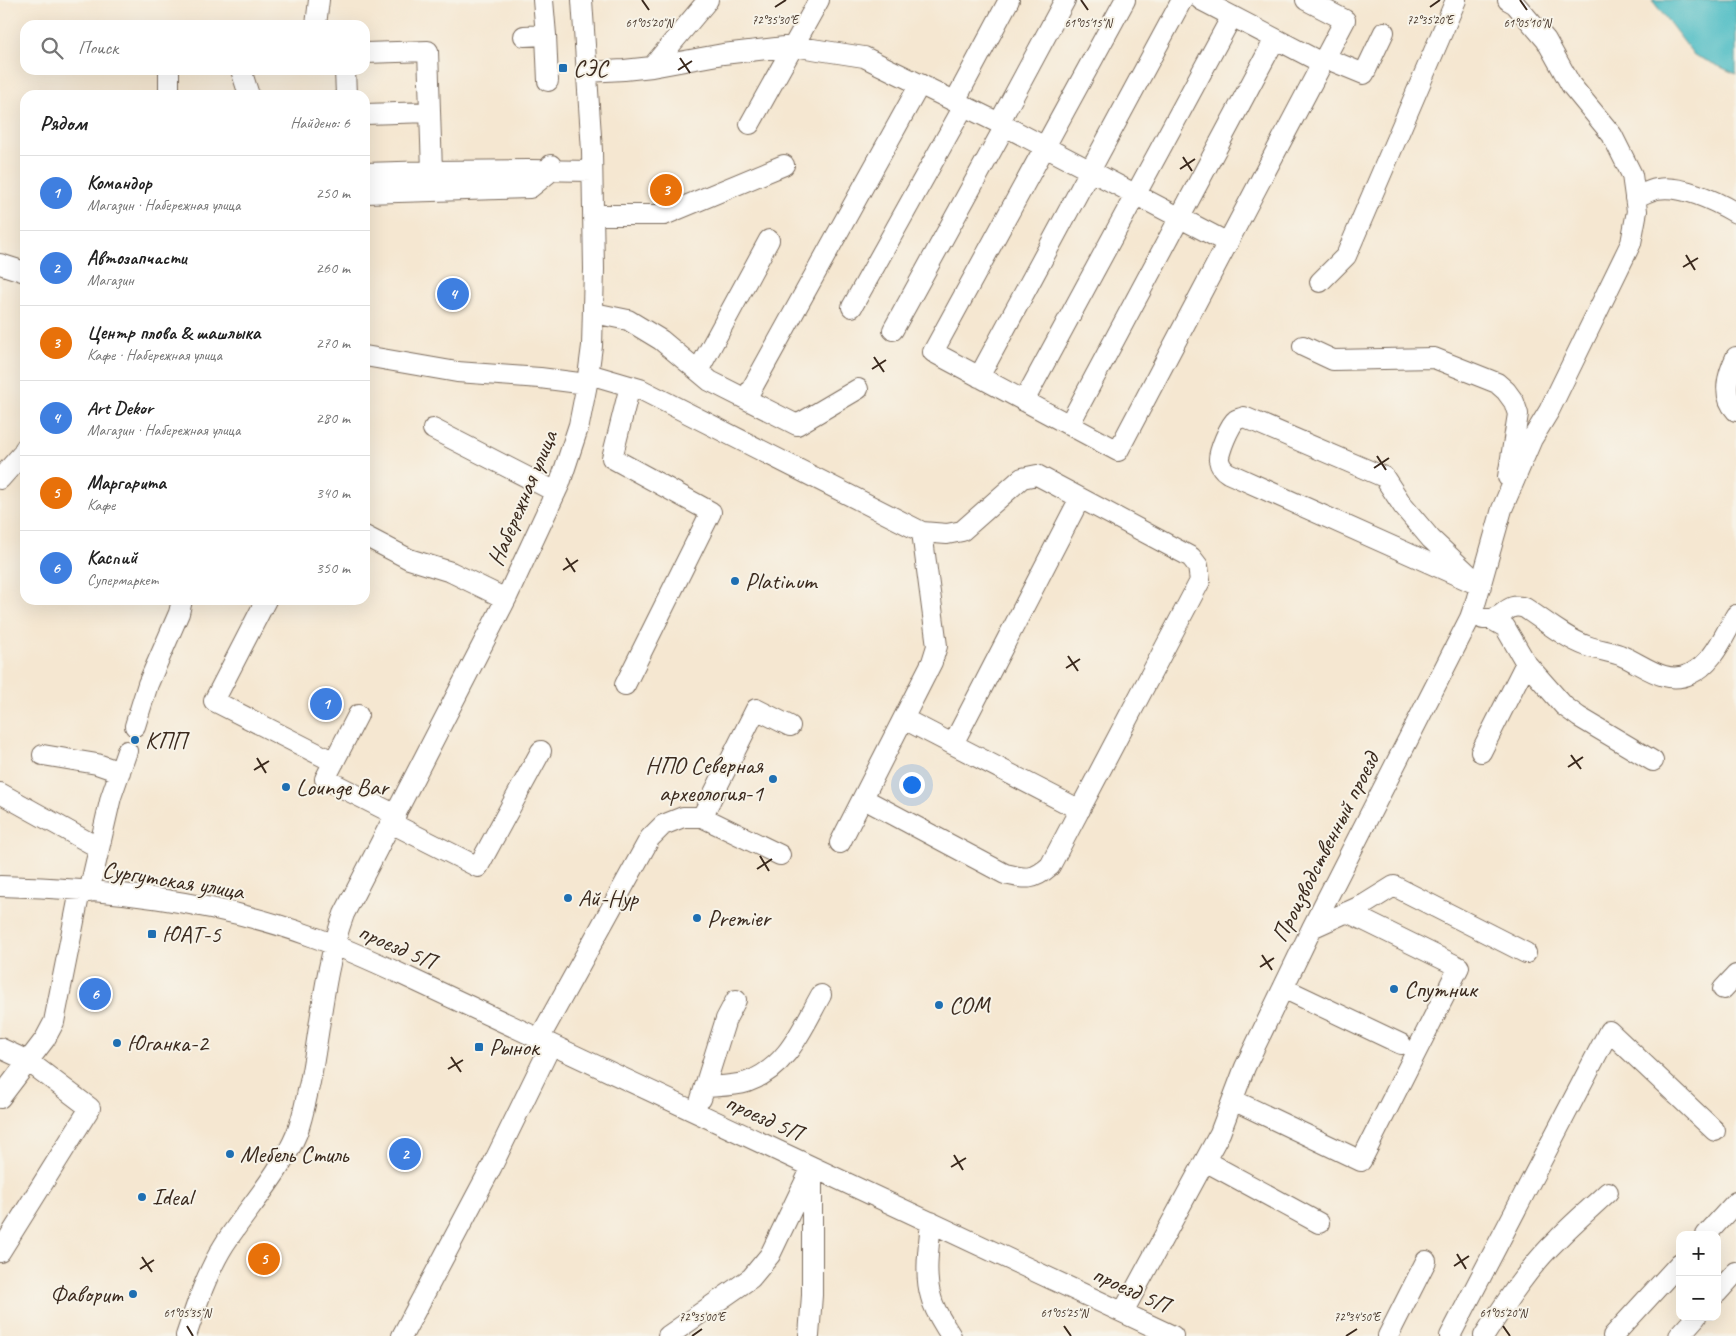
<!DOCTYPE html>
<html lang="ru">
<head>
<meta charset="utf-8">
<style>
	body { margin:0; font-family:Caveat,sans-serif; background:#f2f2f2; color:#222 }
	.controls { position:absolute; right:15px; bottom:15px; display:grid; overflow:hidden; border-radius:10px; box-shadow:0 5px 20px #0002 }
	.controls button { width:45px; height:45px; display:grid; place-items:center; padding:0; border:0; border-bottom:1px solid #e0e0e0; background:#fff; color:#222; font:25px sans-serif }
	.you { position:absolute; left:911px; top:784px; width:18px; height:18px; margin:-12px; border:4px solid #fff; border-radius:50%; background:#1a73e8; box-shadow:0 0 0 8px #1a73e833 }
	.badge { display:grid; place-items:center; width:32px; height:32px; border-radius:50%; background:#db2777; color:#fff; font-size:16px; font-weight:700 }
	.pin { position:absolute; translate:-50% -50%; border:2px solid #fff; box-shadow:0 1px 5px #0006 }
	.list { margin:0; padding:0; list-style:none }
	h2 { display:flex; justify-content:space-between; align-items:center; height:65px; margin:0; padding:0 20px; font-size:21px }
	h2 small { font-size:16px; font-weight:400; color:#767676 }
	.list li { display:grid; grid-template-columns:32px 1fr auto; gap:15px; align-items:center; box-sizing:border-box; height:75px; padding:0 20px; border-top:1px solid #e0e0e0 }
	.list b { display:block; font-size:19px; white-space:nowrap }
	.list p { margin:0; font-size:16px; white-space:nowrap; color:#767676 }
	.list em { font-size:16px; font-style:normal; color:#767676 }
	.icon { flex:none; width:28px; height:28px; fill:none; stroke:currentColor; stroke-width:2; stroke-linecap:round; stroke-linejoin:round }
	.map { position:relative; flex:none; width:1736px; height:1336px; overflow:hidden }
	.search { position:absolute; background:#fff; box-shadow:0 5px 20px #0002; left:20px; top:20px; width:350px; height:55px; display:flex; align-items:center; gap:12px; box-sizing:border-box; padding:0 18px; border-radius:15px; color:#767676; font-size:19px }
	.panel { position:absolute; background:#fff; box-shadow:0 5px 20px #0002; left:20px; top:90px; width:350px; height:515px; border-radius:15px }
	.map>svg:first-child { display:block }
</style>
</head>
<body>
<div class="map">
<svg width="1736" height="1336" viewBox="0 0 1736 1336">
	<rect width="100%" height="100%" fill="#f7f3e8"/>
	<filter id="ink" filterUnits="userSpaceOnUse"><feTurbulence type="fractalNoise" baseFrequency=".02" numOctaves="2"/><feDisplacementMap in="SourceGraphic" scale="10" xChannelSelector="R" yChannelSelector="G"/><feConvolveMatrix kernelMatrix="1 2 1 2 8 2 1 2 1" color-interpolation-filters="sRGB"/></filter>
	<filter id="wash" filterUnits="userSpaceOnUse"><feTurbulence type="fractalNoise" baseFrequency=".0096" numOctaves="4" result="noise"/><feDisplacementMap in="SourceGraphic" scale="20" xChannelSelector="R" yChannelSelector="G"/><feGaussianBlur stdDeviation="1.12" result="paint"/><feColorMatrix in="noise" values="0 0 0 0 0 0 0 0 0 0 0 0 0 0 0 0 0 1.4 0 .05"/><feComposite in="paint" operator="in"/></filter>
	<g filter="url(#wash)">
		<rect width="100%" height="100%" fill="#f5e7d1"/>
		<path fill="#4fbdc5" stroke="#457472" d="M1652 0H1736V74L1694 55Z"/>
	</g>
	<g filter="url(#ink)">
		<g fill="none" stroke-linecap="round" stroke-linejoin="round">
			<defs>
				<path id="minor" d="M1125 0 933 352 1118 451 1345 20 1306 0
					M1201 0 1322 63
					M316 25 319 0
					M546 35 548 81
					M524 36 546 35 543 0
					M365 53 428 51 432 171 529 170 592 171
					M1325 58 1364 74 1384 32
					M652 67 708 0
					M169 70V95
					M241 70 249 95
					M345 70 346 95
					M587 72 624 70 652 67 723 54 793 46 864 57 1005 126 1228 243
					M955 101 1009 0
					M365 114 430 112
					M999 123 1065 0
					M750 124 819 0
					M365 173 432 171
					M365 193 530 188 551 171V165
					M1635 198C1642 195 1649 190 1657 189 1682 185 1715 201 1736 213
					M594 215H664L784 165
					M0 264 25 272
					M1320 282 1346 256 1456 0
					M852 307 964 106
					M594 313 628 320 661 340 710 381 797 425 858 389
					M893 330 1005 126
					M1303 346 1333 360 1434 358 1497 383 1506 391 1514 402 1518 414 1508 477
					M365 356 457 372 540 378 587 384
					M1736 357C1728 374 1721 395 1736 411
					M698 371 769 240
					M589 374 640 389 922 532 947 534 962 531 1022 478 1037 475 1191 557 1198 566 1200 581 1050 866C1033 881 1026 879 1005 874L864 799
					M979 377 1182 0
					M746 399 920 84
					M1024 401 1232 16
					M1244 417 1384 477 1403 506 1431 539 1481 586 1228 473C1223 470 1220 466 1219 460 1218 453 1230 424 1236 420 1237 419 1242 418 1244 417Z
					M1069 425 1275 39
					M433 429 556 492
					M0 479 23 453 25 448
					M365 536 409 559 451 572 506 599
					M266 600 214 701 334 762
					M1483 619H1491L1505 627 1526 663 1564 706 1579 717 1653 761
					M1491 619C1506 616 1507 602 1525 608 1545 621 1565 638 1587 646 1598 650 1609 651 1620 655 1643 664 1665 686 1690 674 1713 664 1724 635 1736 615
					M625 685 711 512 612 458 630 386
					M358 715 325 779 396 815
					M904 719 1080 810
					M135 726 148 684 179 613 182 600
					M953 744 1080 498
					M1481 752 1526 663
					M43 755 97 764 120 772
					M0 793 99 848
					M702 817 756 709 790 726
					M391 823 478 867 541 751
					M840 843 932 662 937 646 922 532
					M0 886C101 888 216 901 311 936 342 947 373 961 403 975L1173 1336
					M89 892 111 797 127 751
					M1312 928 1365 904 1394 886 1526 953
					M1283 988 1401 1044
					M1723 989 1736 975
					M539 1039 650 838 663 825 683 817H702L780 855
					M0 1048 28 1061 90 1108 0 1252
					M705 1087C718 1086 735 1086 747 1082 787 1068 802 1029 821 995
					M0 1098 45 1039 54 1022 80 891
					M701 1099 726 1019 736 1000
					M1233 1100 1361 1161 1459 967 1347 912
					M1205 1161 1319 1223
					M931 1222C929 1245 924 1275 931 1297 934 1311 944 1324 951 1336
					M1706 1235 1736 1202
					M1717 1293 1736 1272
					M1123 1312 1220 1133 1245 1067 1312 928 1470 618 1476 601 1502 509 1532 439 1549 411 1631 243 1637 211 1632 175 1612 135 1571 85 1546 40 1515 4 1508 0
					M186 1336C196 1306 207 1272 224 1245 248 1208 280 1174 297 1133 303 1117 306 1099 310 1082 321 1026 324 968 344 914L506 599 560 483 579 425 587 384 592 346 594 269 592 151 582 0
					M402 1336 492 1166 551 1045
					M668 1336 751 1278 770 1255 812 1167
					M809 1336 812 1295V1174
					M1388 1336 1426 1261
					M1450 1336 1609 1031 1715 1131
					M1484 1336C1506 1302 1528 1268 1557 1240 1573 1223 1591 1208 1608 1192
					M1613 1336 1680 1263
					M1679 1336 1696 1317"/>
			</defs>
			<use href="#minor" stroke="#7c6c5d" stroke-width="22"/>
			<use href="#minor" stroke="#fff" stroke-width="20"/>
		</g>
	</g>
	<path fill="none" stroke="#3b2a1e" stroke-width="2" d="M642 0 649 10M1081 0 1088 10M1520 0 1527 10M775 7 786 0M1430 7 1440 0M680 58 690 73M678 70 692 61M1183 157 1192 171M1180 169 1195 159M1686 255 1695 270M1683 267 1698 258M874 357 884 372M872 369 886 360M1377 456 1386 470M1374 468 1389 458M566 558 575 572M563 570 578 560M1068 656 1078 671M1066 668 1080 659M1571 755 1581 769M257 758 266 773M1568 767 1583 757M254 770 269 761M760 856 769 871M757 869 772 859M1262 955 1272 970M1260 967 1274 958M451 1057 461 1072M448 1069 463 1060M954 1155 963 1170M951 1167 966 1158M1457 1254 1466 1269M142 1257 152 1272M1454 1266 1469 1256M140 1269 154 1260M187 1326 193 1336M1064 1326 1071 1336M1503 1326 1510 1336M692 1336 702 1329M1346 1336 1357 1329"/>
	<g fill="#1f6fb2" stroke="#f7f3e8" stroke-width="2">
		<rect x="558" y="63" width="10" height="10" rx="2.5"/>
		<circle cx="735" cy="581" r="5"/>
		<circle cx="135" cy="740" r="5"/>
		<circle cx="773" cy="779" r="5"/>
		<circle cx="286" cy="787" r="5"/>
		<circle cx="568" cy="898" r="5"/>
		<circle cx="697" cy="918" r="5"/>
		<rect x="147" y="929" width="10" height="10" rx="2.5"/>
		<circle cx="1394" cy="989" r="5"/>
		<circle cx="939" cy="1005" r="5"/>
		<circle cx="117" cy="1043" r="5"/>
		<rect x="474" y="1042" width="10" height="10" rx="2.5"/>
		<circle cx="230" cy="1154" r="5"/>
		<circle cx="142" cy="1197" r="5"/>
		<circle cx="133" cy="1294" r="5"/>
	</g>
	<g text-anchor="middle" dominant-baseline="central" stroke-width="4" stroke-linejoin="round" paint-order="stroke">
		<g font-size="24" fill="#3b2a1e" stroke="#f7f3e8" text-anchor="start">
			<text x="573" y="68">СЭС</text>
			<text x="745" y="581">Platinum</text>
			<text x="145" y="740">КПП</text>
			<text x="763" y="765" text-anchor="end">НПО Северная<tspan x="763" dy="28">археология-1</tspan></text>
			<text x="296" y="787">Lounge Bar</text>
			<text x="578" y="898">Ай-Нур</text>
			<text x="707" y="918">Premier</text>
			<text x="162" y="934">ЮАТ-5</text>
			<text x="1404" y="989">Спутник</text>
			<text x="949" y="1005">СОМ</text>
			<text x="127" y="1043">Юганка-2</text>
			<text x="489" y="1047">Рынок</text>
			<text x="240" y="1154">Мебель Стиль</text>
			<text x="152" y="1197">Ideal</text>
			<text x="123" y="1294" text-anchor="end">Фаворит</text>
		</g>
		<g font-size="24" fill="#3b2a1e" stroke="#f7f3e8">
			<text transform="translate(522 498) rotate(-67)">Набережная улица</text>
			<text transform="translate(1325 847) rotate(-63)">Производственный проезд</text>
			<text transform="translate(173 880) rotate(9)">Сургутская улица</text>
			<text transform="translate(397 946) rotate(24)">проезд 5П</text>
			<text transform="translate(764 1117) rotate(25)">проезд 5П</text>
			<text transform="translate(1131 1289) rotate(25)">проезд 5П</text>
		</g>
	</g>
	<g font-size="12" text-anchor="middle" fill="#3b2a1e" stroke="#f7f3e8" stroke-width="4" stroke-linejoin="round" paint-order="stroke">
		<text x="775" y="24">72°35'30"E</text>
		<text x="1430" y="24">72°35'20"E</text>
		<text x="649" y="27">61°05'20"N</text>
		<text x="1088" y="27">61°05'15"N</text>
		<text x="1527" y="27">61°05'10"N</text>
		<text x="187" y="1317">61°05'35"N</text>
		<text x="1064" y="1317">61°05'25"N</text>
		<text x="1503" y="1317">61°05'20"N</text>
		<text x="702" y="1321">72°35'00"E</text>
		<text x="1357" y="1321">72°34'50"E</text>
	</g>
</svg>
<div class="controls">
<button>+</button>
<button>−</button>
</div>
<div class="you"></div>
<div class="pin badge" style="left:326px;top:704px;background:#3f7fe0">1</div>
<div class="pin badge" style="left:405px;top:1154px;background:#3f7fe0">2</div>
<div class="pin badge" style="left:666px;top:190px;background:#e8710a">3</div>
<div class="pin badge" style="left:453px;top:294px;background:#3f7fe0">4</div>
<div class="pin badge" style="left:264px;top:1259px;background:#e8710a">5</div>
<div class="pin badge" style="left:95px;top:994px;background:#3f7fe0">6</div>
<div class="search"><svg class="icon" aria-label="search" viewBox="0 0 24 24"><circle cx="10" cy="10" r="6"/><path d="M15 15l6 6"/></svg>Поиск</div>
<section class="panel">
<h2>Рядом<small>Найдено: 6</small></h2>
<ul class="list">
<li><span class="badge" style="background:#3f7fe0">1</span><div><b>Командор</b><p>Магазин · Набережная улица</p></div><em>250 m</em></li>
<li><span class="badge" style="background:#3f7fe0">2</span><div><b>Автозапчасти</b><p>Магазин</p></div><em>260 m</em></li>
<li><span class="badge" style="background:#e8710a">3</span><div><b>Центр плова &amp; шашлыка</b><p>Кафе · Набережная улица</p></div><em>270 m</em></li>
<li><span class="badge" style="background:#3f7fe0">4</span><div><b>Art Dekor</b><p>Магазин · Набережная улица</p></div><em>280 m</em></li>
<li><span class="badge" style="background:#e8710a">5</span><div><b>Маргарита</b><p>Кафе</p></div><em>340 m</em></li>
<li><span class="badge" style="background:#3f7fe0">6</span><div><b>Каспий</b><p>Супермаркет</p></div><em>350 m</em></li>
</ul>
</section>
</div>
</body>
</html>
